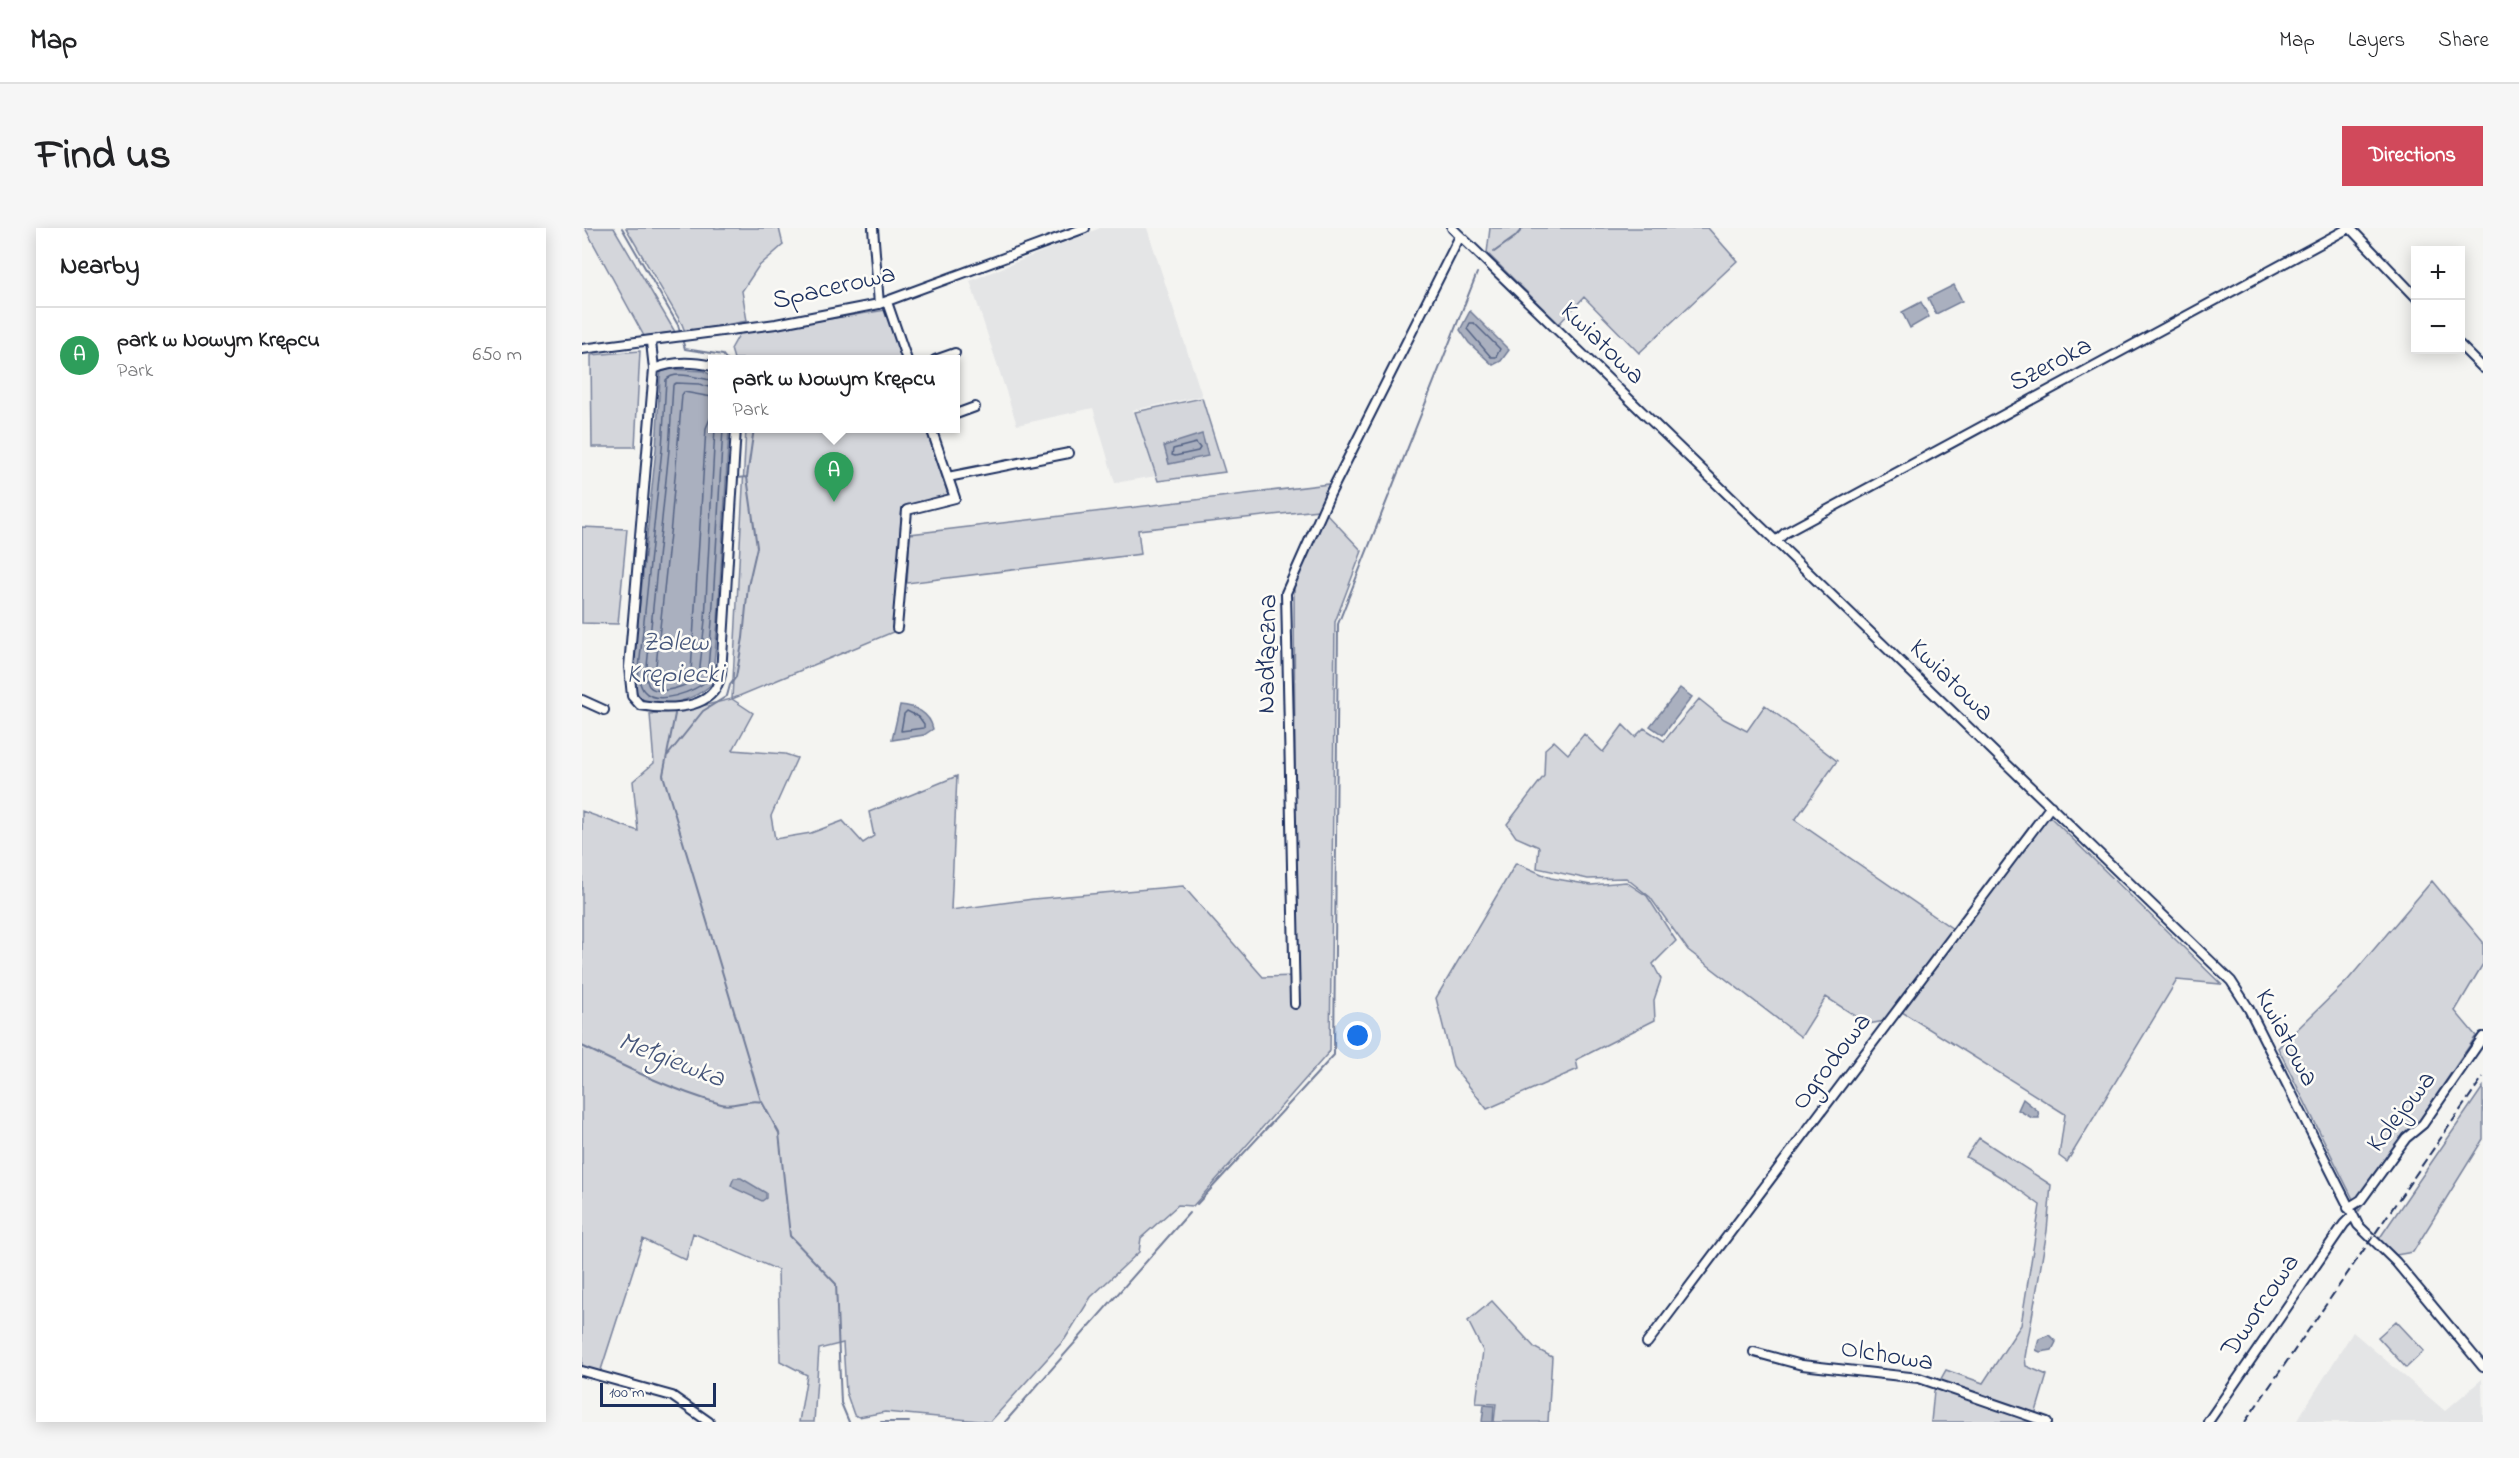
<!DOCTYPE html>
<html lang="en">
<head>
<meta charset="utf-8">
<style>
	body { margin:0; font-family:"Indie Flower",sans-serif; background:#f6f6f6; color:#202124 }
	.controls { position:absolute; right:18px; top:18px; display:grid; overflow:hidden; border-radius:0px; box-shadow:0 3px 15px #0003 }
	.controls button { width:54px; height:54px; display:grid; place-items:center; padding:0; border:0; border-bottom:2px solid #e0e0e0; background:#fff; color:#202124; font:30px sans-serif }
	.scale { position:absolute; left:18px; bottom:15px; width:116px; box-sizing:border-box; padding-left:6px; border:3px solid #1b2f5e; border-top:0; font-size:16px; line-height:21px; white-space:nowrap; color:#1b2f5e; -webkit-text-stroke:4px #fdfcf7; paint-order:stroke }
	.you { position:absolute; left:776px; top:808px; width:21px; height:21px; margin:-15px; border:4px solid #fff; border-radius:50%; background:#1a73e8; box-shadow:0 0 0 9px #1a73e833 }
	.badge { display:grid; place-items:center; width:39px; height:39px; border-radius:50%; background:#d1495b; color:#fff; font-size:20px; font-weight:700 }
	.pin { position:absolute; translate:-50% -50px; filter:drop-shadow(0 2px 3px #0008) }
	.pin::after { content:''; position:absolute; top:32px; width:21px; height:18px; background:inherit; clip-path:polygon(0 0,100% 0,50% 100%) }
	.popup { position:absolute; left:126px; top:127px; width:252px; height:78px; box-sizing:border-box; display:grid; place-content:center; border-radius:0px; background:#fff; filter:drop-shadow(0 2px 4px #0005); font-size:20px; white-space:nowrap; color:#757577 }
	.popup b { font-size:22px; color:#202124 }
	.popup::after { content:''; position:absolute; left:50%; top:100%; margin-left:-12px; border:12px solid transparent; border-top-color:#fff }
	.list { margin:0; padding:0; list-style:none }
	h2 { display:flex; justify-content:space-between; align-items:center; height:78px; margin:0; padding:0 24px; font-size:26px }
	h2 small { font-size:20px; font-weight:400; color:#757577 }
	.list li { display:grid; grid-template-columns:39px 1fr auto; gap:18px; align-items:center; box-sizing:border-box; height:96px; padding:0 24px; border-top:2px solid #e0e0e0 }
	.list b { display:block; font-size:22px; white-space:nowrap }
	.list p { margin:0; font-size:20px; white-space:nowrap; color:#757577 }
	.list em { font-size:20px; font-style:normal; color:#757577 }
	.map { position:relative; flex:none; width:1901px; height:1194px; overflow:hidden; border-radius:0px }
	header { display:flex; align-items:center; gap:36px; box-sizing:border-box; height:84px; padding:0 30px; background:#fff; border-bottom:2px solid #e0e0e0 }
	header strong { font-size:28px }
	nav { display:flex; gap:33px; margin-inline-start:auto; font-size:21px }
	.intro { display:flex; align-items:center; justify-content:space-between; box-sizing:border-box; height:144px; padding:0 36px }
	h1 { margin:0; font-size:42px }
	.button { padding:15px 27px; border-radius:0px; background:#d1495b; color:#fff; font-size:21px; font-weight:700 }
	main { display:flex; gap:36px; padding:0 36px }
	aside { flex:1; background:#fff; border-radius:0px; box-shadow:0 3px 15px #0003 }
	.map>svg:first-child { display:block }
</style>
</head>
<body>
<header>
<strong>Map</strong>
<nav><a>Map</a><a>Layers</a><a>Share</a></nav>
</header>
<div class="intro"><h1>Find us</h1><a class="button">Directions</a></div>
<main>
<aside>
<h2>Nearby<small></small></h2>
<ul class="list">
<li><span class="badge" style="background:#2e9e5b">A</span><div><b>park w Nowym Krępcu</b><p>Park</p></div><em>650 m</em></li>
</ul>
</aside>
<div class="map">
<svg width="1901" height="1194" viewBox="0 0 1901 1194">
	<rect width="100%" height="100%" fill="#f4f4f1"/>
	<filter id="ink" filterUnits="userSpaceOnUse"><feTurbulence type="fractalNoise" baseFrequency=".0167" numOctaves="2"/><feDisplacementMap in="SourceGraphic" scale="12" xChannelSelector="R" yChannelSelector="G"/><feConvolveMatrix kernelMatrix="1 2 1 2 8 2 1 2 1" color-interpolation-filters="sRGB"/></filter>
	<g filter="url(#ink)">
		<path fill="#e4e5e6" d="M518 0H565L620 168 551 182 574 248 533 255 511 180 435 197 388 53Z
			M1771 1104 1863 1183 1900 1151 1901 1194H1714Z"/>
		<path fill="#d4d6db" stroke="#78829c" stroke-width="1.5" d="M3 0H32L93 104 62 108Z
			M44 0H197L201 17 176 39 160 63 165 93 103 104 100 96Z
			M908 0H1126L1155 33 1057 125 1002 69 977 96 905 25Z
			M304 82 321 131H152L149 121 158 105Z
			M58 123 53 219H10L9 127Z
			M620 170 643 244 576 253 553 184Z
			M164 201H344L367 269 320 280 311 404 150 471 171 485 151 522 203 526 215 530 189 588 193 611 229 605 261 593 281 615 292 608 287 584 375 548 369 682 451 671 601 658 681 749 714 748 712 355 743 284 780 323 753 394 748 823 611 978 596 977 559 1010 557 1024 509 1069 483 1111 408 1194 303 1184 277 1189 272 1187 264 1164 261 1115 237 1121 232 1194H217L225 1147 198 1133 196 1042 111 1005 104 1032 61 1011 18 1145 0 1140V583L56 603 51 553 72 535 68 486 98 483 150 471Z
			M747 256 736 282 556 302 559 326 325 355 328 306Z
			M0 299 45 301 36 396 0 395Z
			M1117 471 1142 491 1165 503 1183 477 1255 533 1213 592 1371 701 1303 793 1286 796 1244 769 1219 809 1106 722 1068 669 1044 650 1006 651 955 640 957 619 934 609 925 596 962 548 963 521 972 513 986 526 1002 506 1021 524 1041 497 1053 509 1062 500 1082 513Z
			M1465 586 1639 756 1595 752 1485 934 1477 928 1483 886 1320 784 1441 622Z
			M934 635 969 650 1009 657 1044 654 1065 668 1094 713 1071 736 1079 751 1072 772 1073 792 994 832 996 841 905 881 871 838 854 770Z
			M1850 653 1901 714V736L1873 783 1894 808 1777 983 1696 820 1765 753Z
			M1901 859V911L1831 1024 1814 1027 1797 1011Z
			M1397 910 1469 957 1465 1003 1443 1129 1444 1138 1465 1147 1451 1194H1349L1352 1163 1364 1142 1401 1155 1439 1097 1458 977 1422 951 1384 929Z
			M910 1073 953 1120 970 1129 966 1194H912L914 1176 894 1175 901 1123 886 1093Z
			M1814 1093 1842 1123 1824 1140 1796 1109Z"/>
		<path fill="#aab0bf" stroke="#717c98" stroke-width="1.5" d="M1372 57 1380 73 1354 86 1346 70Z
			M1339 74 1347 89 1328 100 1320 84Z
			M888 83 927 122 919 133 911 137 887 115 878 102Z
			M88 141 121 143 130 147V200L147 201 136 393 130 456C115 470 77 486 58 469 54 465 52 457 50 451L74 221 78 151 79 144Z
			M620 206 626 228 587 236 582 218Z
			M1098 460 1110 469 1081 507 1068 498Z
			M318 477C333 478 348 485 351 501L342 507 310 512Z
			M1441 871 1456 883 1457 890H1450L1436 882Z
			M152 950H159L184 965V970L180 973 152 960 149 957Z
			M1467 1107 1474 1114 1470 1122 1458 1124 1454 1122 1457 1111Z
			M902 1177 912 1178 911 1194H900Z"/>
		<g fill="none" stroke-linecap="round" stroke-linejoin="round">
			<path stroke="#546385" stroke-width="1.5" d="M888 95H892L918 121 914 129H909L885 101Z
				M130 152C118 151 92 141 84 152L80 221 56 450C58 454 59 460 62 463 74 478 114 464 125 452L130 393 141 200
				M130 160 117 156 94 155 91 157 87 222 64 448C64 450 66 457 67 458 76 469 110 457 117 448L123 392 133 200
				M130 169 102 164 100 167 89 296 73 447 76 452H91L109 444 124 200 130 186
				M614 215 618 220 616 223 593 228 590 227 591 221Z
				M325 483 337 489 342 496V500L319 503 322 486Z"/>
			<path stroke="#717c98" stroke-width="2" d="M40 0 96 97 103 121 141 127 145 132
				M912 24 933 9 941 0
				M155 250 165 249
				M93 486 81 547 179 873
				M86 527 121 483 145 468 148 457 154 449 161 410 166 358 175 319 165 249 172 200
				M0 818C45 840 90 862 139 876 152 880 165 870 180 874L197 905 208 1008 254 1056 259 1175 267 1194
				M615 976 752 827 756 396 895 45
				M299 1194H327
				M423 1194 607 985"/>
			<defs>
				<path id="minor" d="M291 0 297 76
					M870 0 1649 753 1667 781 1776 997 1814 1034 1901 1139
					M1768 0 1834 69
					M305 74 325 132
					M69 114 72 141 47 439 50 468 58 477C80 481 120 483 134 460 136 456 138 451 139 446L154 200
					M1878 117 1901 140
					M0 121 194 96 297 76 503 0
					M353 132 373 125
					M72 141C90 133 112 134 130 138
					M374 186 393 179
					M366 249 487 225
					M1193 314 1203 305 1767 0
					M315 400 325 282 373 270 349 200
					M0 472 22 482
					M713 776 704 365 748 266 878 8
					M1766 980 1779 972 1824 910 1841 896 1901 809
					M1065 1115 1469 578
					M1172 1124 1220 1137 1337 1150 1465 1194
					M0 1143 90 1168 127 1194
					M1626 1194 1762 996 1770 988"/>
			</defs>
			<use href="#minor" stroke="#1b2f5e" stroke-width="12"/>
			<use href="#minor" stroke="#fdfcf7" stroke-width="8"/>
			<path stroke="#1b2f5e" stroke-width="2" stroke-dasharray="9 4.5" stroke-linecap="butt" d="M1663 1194 1901 849"/>
		</g>
	</g>
	<g text-anchor="middle" dominant-baseline="central" stroke-width="5" stroke-linejoin="round" paint-order="stroke">
		<g font-size="27" fill="#1b2f5e" stroke="#fdfcf7">
			<text transform="translate(252 60) rotate(-13)">Spacerowa</text>
			<text transform="translate(1020 116) rotate(44)">Kwiatowa</text>
			<text transform="translate(1469 137) rotate(-28)">Szeroka</text>
			<text transform="translate(686 426) rotate(-89)">Nadłączna</text>
			<text transform="translate(1369 453) rotate(44)">Kwiatowa</text>
			<text transform="translate(1704 810) rotate(62)">Kwiatowa</text>
			<text transform="translate(1250 834) rotate(-53)">Ogrodowa</text>
			<text transform="translate(1820 884) rotate(-52)">Kolejowa</text>
			<text transform="translate(1679 1078) rotate(-56)">Dworcowa</text>
			<text transform="translate(1305 1128) rotate(9)">Olchowa</text>
		</g>
		<g font-size="28" font-style="italic" fill="#46567b" stroke="#fdfcf7">
			<text x="93" y="415">Zalew<tspan x="93" dy="32">Krępiecki</tspan></text>
			<text transform="translate(89 833) rotate(21)">Mełgiewka</text>
		</g>
	</g>
</svg>
<div class="controls">
<button>+</button>
<button>−</button>
</div>
<div class="scale">100 m</div>
<div class="you"></div>
<div class="pin badge" style="left:252px;top:274px;background:#2e9e5b">A</div>
<div class="popup"><b>park w Nowym Krępcu</b>Park</div>
</div>
</main>
</body>
</html>
